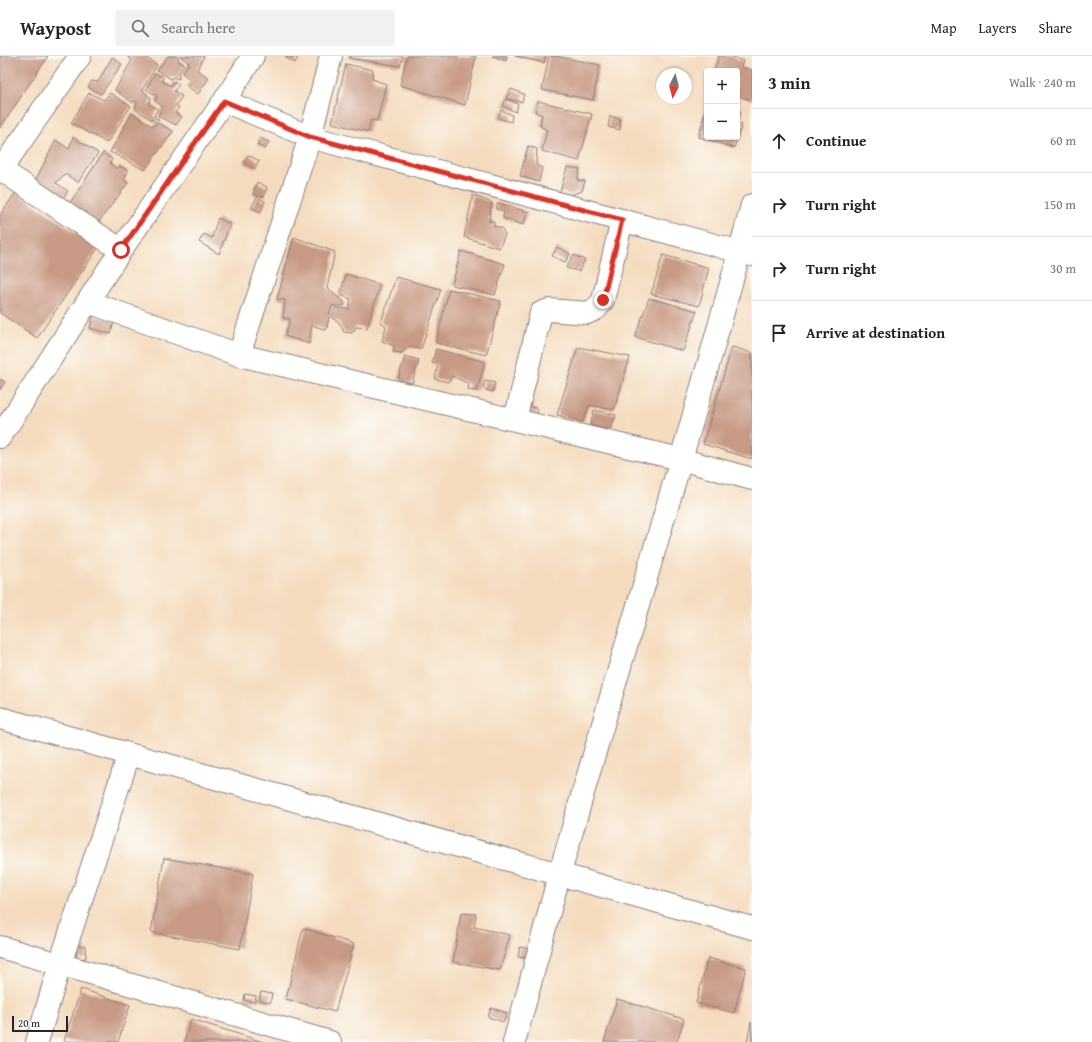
<!DOCTYPE html>
<html lang="en">
<head>
<meta charset="utf-8">
<style>
	body { margin:0; font-family:"Gentium Book Plus",serif; background:#f2f2f2; color:#222 }
	.controls { position:absolute; right:12px; top:12px; display:grid; overflow:hidden; border-radius:4px; box-shadow:0 1px 3px #0004 }
	.controls button { width:36px; height:36px; display:grid; place-items:center; padding:0; border:0; border-bottom:1px solid #e0e0e0; background:#fff; color:#222; font:20px sans-serif }
	.compass { position:absolute; left:656px; top:12px; width:36px; height:36px; border-radius:50%; background:#fff; box-shadow:0 1px 3px #0004; rotate:186deg }
	.scale { position:absolute; left:12px; bottom:10px; width:56px; box-sizing:border-box; padding-left:4px; border:2px solid #22223b; border-top:0; font-size:11px; line-height:14px; white-space:nowrap; color:#22223b; -webkit-text-stroke:3px #fdfcf7; paint-order:stroke }
	.stop { position:absolute; width:12px; height:12px; margin:-9px; border:3px solid #d93025; border-radius:50%; background:#fff }
	.stop.end { background:#d93025; border-color:#fff; box-shadow:0 1px 4px #0008 }
	.list { margin:0; padding:0; list-style:none }
	h2 { display:flex; justify-content:space-between; align-items:center; height:52px; margin:0; padding:0 16px; font-size:17px }
	h2 small { font-size:13px; font-weight:400; color:#767676 }
	.list li { display:grid; grid-template-columns:26px 1fr auto; gap:12px; align-items:center; box-sizing:border-box; height:64px; padding:0 16px; border-top:1px solid #e0e0e0 }
	.list b { display:block; font-size:15px; white-space:nowrap }
	.list em { font-size:13px; font-style:normal; color:#767676 }
	.icon { flex:none; width:22px; height:22px; fill:none; stroke:currentColor; stroke-width:2; stroke-linecap:round; stroke-linejoin:round }
	.map { position:relative; flex:none; width:752px; height:986px; overflow:hidden }
	header { display:flex; align-items:center; gap:24px; box-sizing:border-box; height:56px; padding:0 20px; background:#fff; border-bottom:1px solid #e0e0e0 }
	header strong { font-size:19px }
	nav { display:flex; gap:22px; margin-inline-start:auto; font-size:14px }
	.search { width:280px; height:36px; background:#f2f2f2; display:flex; align-items:center; gap:10px; box-sizing:border-box; padding:0 14px; border-radius:4px; color:#767676; font-size:15px }
	main { display:flex }
	aside { flex:1; background:#fff }
	.map>svg:first-child { display:block }
</style>
</head>
<body>
<header>
<strong>Waypost</strong>
<div class="search"><svg class="icon" aria-label="search" viewBox="0 0 24 24"><circle cx="10" cy="10" r="6"/><path d="M15 15l6 6"/></svg>Search here</div>
<nav><a>Map</a><a>Layers</a><a>Share</a></nav>
</header>
<main>
<div class="map">
<svg width="752" height="986" viewBox="0 0 752 986">
	<rect width="100%" height="100%" fill="#fdfcf7"/>
	<filter id="ink" filterUnits="userSpaceOnUse"><feTurbulence type="fractalNoise" baseFrequency=".025" numOctaves="2"/><feDisplacementMap in="SourceGraphic" scale="8" xChannelSelector="R" yChannelSelector="G"/><feConvolveMatrix kernelMatrix="1 2 1 2 8 2 1 2 1" color-interpolation-filters="sRGB"/></filter>
	<filter id="wash" filterUnits="userSpaceOnUse"><feTurbulence type="fractalNoise" baseFrequency=".012" numOctaves="4" result="noise"/><feDisplacementMap in="SourceGraphic" scale="16" xChannelSelector="R" yChannelSelector="G"/><feGaussianBlur stdDeviation="0.9" result="paint"/><feColorMatrix in="noise" values="0 0 0 0 0 0 0 0 0 0 0 0 0 0 0 0 0 1.4 0 .05"/><feComposite in="paint" operator="in"/></filter>
	<g filter="url(#wash)">
		<rect width="100%" height="100%" fill="#f4dbbe"/>
		<g id="blocks">
			<path fill="#c89a85" d="M0 0H48L0 72Z
				M127 0H144L157 9 142 34 151 42 149 48 158 53 154 60 159 64 155 66 135 53 137 46 134 44 133 47 115 34 132 4Z
				M168 0H176L179 2 178 5 184 8 179 16V23L173 21 171 23 157 14Z
				M180 0H204L197 14 209 22 198 38 187 30 191 24 182 17 189 7Z
				M286 0H298L295 7 286 2Z
				M349 0H403L400 10 349 2Z
				M407 0H472L476 1 465 49 400 29Z
				M492 0H507L506 5Z
				M515 0H546L544 7Z
				M549 0H555L600 9 593 44 542 34Z
				M719 0H731L743 5 741 11 752 14V44L737 40V15H714Z
				M112 1 122 8 101 38 88 31 92 25 98 26Z
				M346 8 373 14 372 23 386 28 377 65 371 64 368 76 332 67Z
				M155 17 163 21 162 25 171 30 174 25 179 29 174 35 182 40 176 49 179 51 175 57 182 61 176 69 158 60 163 51 155 45 157 40 146 33Z
				M511 33 524 38 522 46 506 43Z
				M89 37 104 44 110 37 131 50 107 87 71 67Z
				M506 43 518 48 516 56 503 50Z
				M538 45 592 58 579 105 542 95 547 74 540 70 542 59 535 56Z
				M706 50 707 81H737V68H742L734 92 699 81Z
				M501 54 512 59 511 66 498 62Z
				M737 54 741 55 737 66Z
				M132 57 152 70 158 67 173 75 145 114 110 96Z
				M610 60 620 63V74L608 71Z
				M73 81 98 97 78 126 65 118 56 127 68 135 61 145 35 125 56 84 69 93Z
				M260 82 269 86 265 93 257 89Z
				M528 90 537 93 536 109 542 112 539 126 520 120Z
				M103 97 112 103 110 107 117 113 120 110 128 115 124 124 128 127 98 167 69 148Z
				M248 99 259 105 255 113 244 107Z
				M567 111 580 113 577 124 585 125 582 135 570 139 560 136Z
				M257 126 267 131 264 141 253 138Z
				M16 136 98 192 37 282 0 257V159Z
				M473 139 492 147 489 165H494V170L502 172 505 179 499 192 464 181Z
				M257 141 265 145 261 156 251 152Z
				M498 147 528 156 523 169 503 162 504 155 496 153Z
				M218 162 230 168 219 198 199 186 204 178 212 182Z
				M294 181 335 196 327 232 344 246V250H332L326 274 312 269 309 288 285 280 290 263 283 262 285 244 277 243Z
				M557 191 570 198 565 206 552 200Z
				M461 195 505 208 495 239 452 229Z
				M573 199 585 204 579 215 566 212Z
				M663 199 709 212 699 250 651 238Z
				M346 218 380 229 367 272 356 271 352 277 344 276 339 266 332 262 335 252 349 253 351 243 340 239Z
				M396 221 441 233 421 293 408 291 402 297 393 296 394 290 382 285 386 270 381 266Z
				M449 233 501 245 486 299 436 287Z
				M649 242 697 255 683 295 635 281Z
				M93 260 114 265 111 278 90 272Z
				M578 291 630 301 614 354 589 349 583 366 557 359Z
				M732 291 752 297V403L703 388Z
				M436 293 485 306 477 335 468 334 469 328 452 320 448 326 435 323 438 309 432 307Z
				M405 300 419 304 412 327 398 323Z
				M0 323 5 326 0 334Z
				M485 325 495 327 493 336 483 333Z
				M528 350 538 353 536 360 526 357Z
				M594 354 616 359 610 374 590 369Z
				M164 802 253 818 240 893 151 876Z
				M461 857 476 858 474 871 510 879 500 914 453 906Z
				M303 872 354 888 335 956 286 943Z
				M76 890H85L86 902 77 903Z
				M520 891 534 894 533 903 518 901Z
				M708 902 746 912 734 957 696 947Z
				M81 933 130 949 118 986 64 985Z
				M261 936 272 938 270 947 259 944Z
				M245 938 256 940 255 946 244 944Z
				M617 943 684 963 677 986H604Z
				M491 952 507 957 504 966 488 961Z
				M191 963 263 986H184Z
				M751 966 752 986H747Z"/>
		</g>
	</g>
	<g filter="url(#ink)">
		<use href="#blocks" fill-opacity="0" stroke="#8b7e7c" stroke-width="1"/>
		<g fill="none" stroke-linecap="round" stroke-linejoin="round">
			<defs>
				<path id="minor" d="M224 45 310 81 752 199
					M0 113 121 194
					M0 115 80 0
					M88 246 239 299 680 403 752 423
					M239 299 310 81 331 0
					M515 364 541 257 549 254 587 257 596 253 603 244 622 164
					M0 381 121 194 224 45 253 0
					M0 662 752 872
					M0 891 330 986
					M37 986 60 908 129 698
					M514 986C530 930 544 873 560 817 623 594 693 373 752 149"/>
			</defs>
			<use href="#minor" stroke="#8b7e7c" stroke-width="24"/>
			<use href="#minor" stroke="#fff" stroke-width="22"/>
		</g>
	</g>
	<g fill="none" stroke-linecap="round" stroke-linejoin="round" filter="url(#ink)">
		<path stroke="#d93025" stroke-width="5" d="M121 194 224 45 310 81 622 164 603 244"/>
	</g>
</svg>
<div class="controls">
<button>+</button>
<button>−</button>
</div>
<svg class="compass" viewBox="-18 -18 36 36"><path d="M0-13l5 13h-10z" fill="#e53935"/><path d="M0 13l5-13h-10z" fill="#767676"/></svg>
<div class="scale">20 m</div>
<div class="stop" style="left:121px;top:194px"></div>
<div class="stop end" style="left:603px;top:244px"></div>
</div>
<aside>
<h2>3 min<small>Walk · 240 m</small></h2>
<ul class="list">
<li><svg class="icon" aria-label="ahead" viewBox="0 0 24 24"><path d="M12 20V5M6 11l6-6 6 6"/></svg><div><b>Continue</b></div><em>60 m</em></li>
<li><svg class="icon" aria-label="right" viewBox="0 0 24 24"><path d="M7 20v-9h11M14 6l5 5-5 5"/></svg><div><b>Turn right</b></div><em>150 m</em></li>
<li><svg class="icon" aria-label="right" viewBox="0 0 24 24"><path d="M7 20v-9h11M14 6l5 5-5 5"/></svg><div><b>Turn right</b></div><em>30 m</em></li>
<li><svg class="icon" aria-label="arrive" viewBox="0 0 24 24"><path d="M6 21V4h12l-3 4 3 4H6"/></svg><div><b>Arrive at destination</b></div></li>
</ul>
</aside>
</main>
</body>
</html>
